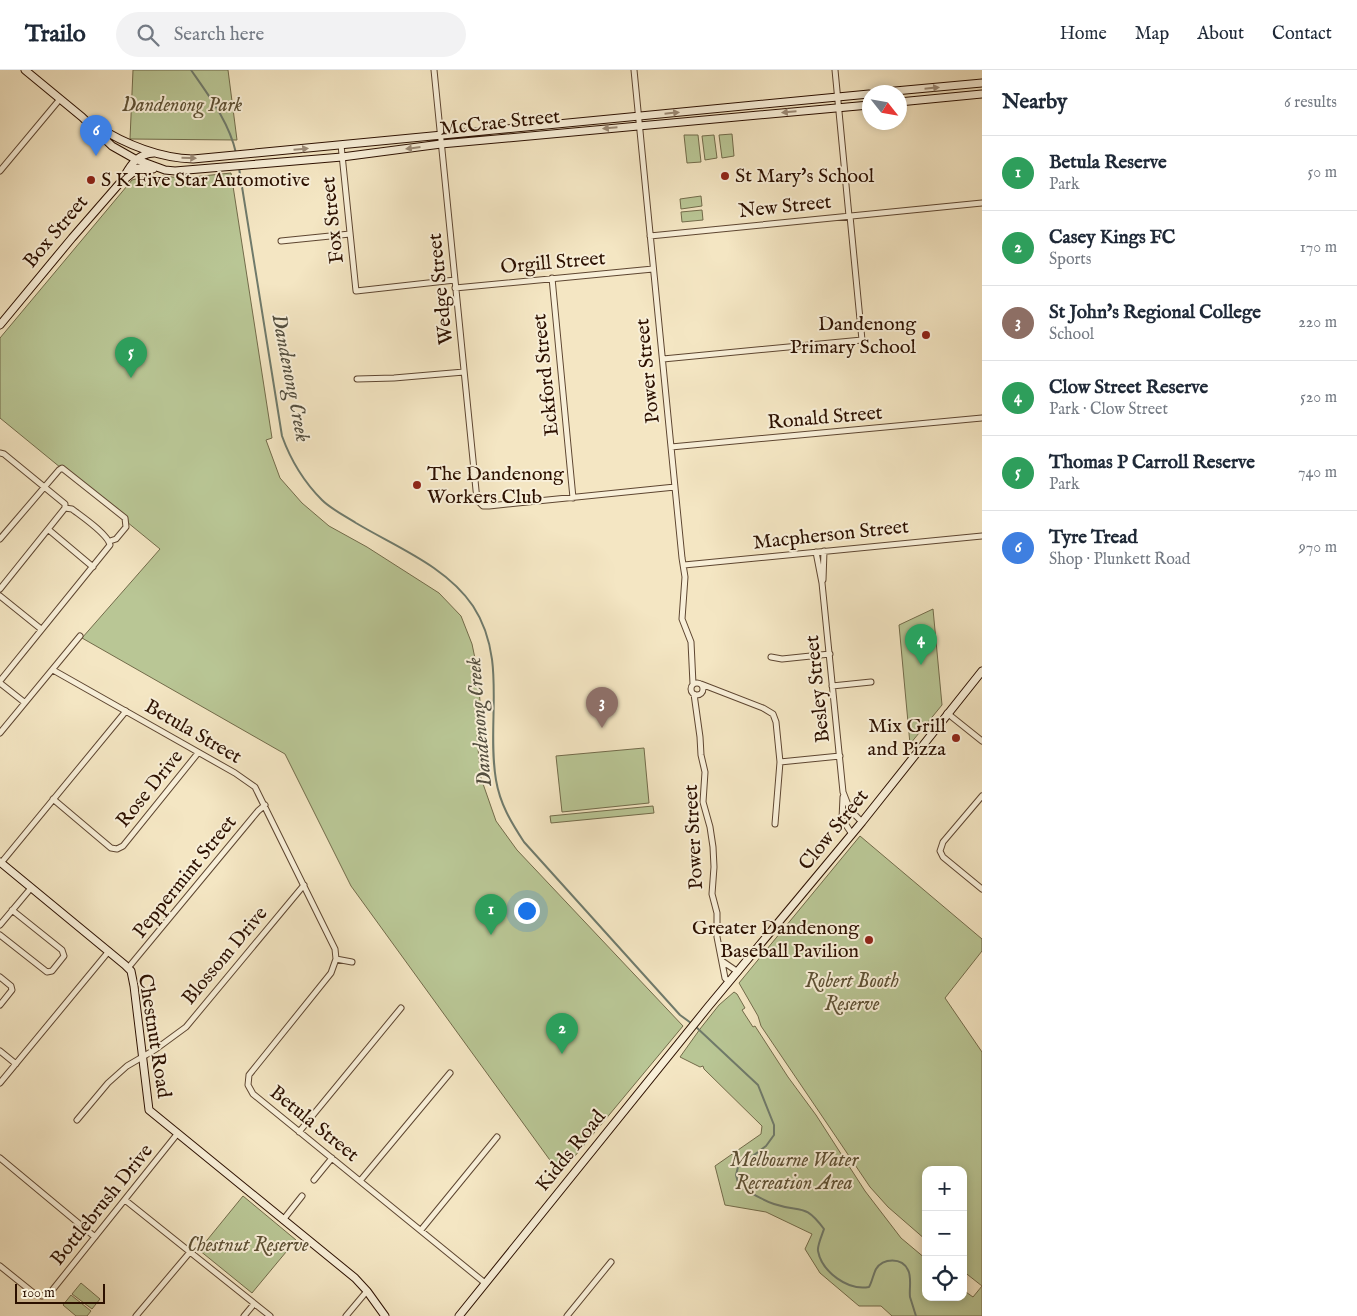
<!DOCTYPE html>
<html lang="en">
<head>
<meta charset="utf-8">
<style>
	body { margin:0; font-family:"IM FELL English",serif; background:#f2f2f3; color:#1f2937 }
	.controls { position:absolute; right:15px; bottom:15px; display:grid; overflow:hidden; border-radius:10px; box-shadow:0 2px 8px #0003 }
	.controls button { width:45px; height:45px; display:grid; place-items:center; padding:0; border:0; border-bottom:1px solid #e0e1e3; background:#fff; color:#1f2937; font:25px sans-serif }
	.compass { position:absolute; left:862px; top:15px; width:45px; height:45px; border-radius:50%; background:#fff; box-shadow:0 2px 8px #0003; rotate:121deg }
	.scale { position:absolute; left:15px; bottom:12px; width:90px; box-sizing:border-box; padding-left:5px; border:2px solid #2c1000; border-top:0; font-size:14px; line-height:18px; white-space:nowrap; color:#2c1000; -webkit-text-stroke:4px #f8efd8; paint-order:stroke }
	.you { position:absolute; left:526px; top:840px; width:18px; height:18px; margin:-12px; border:4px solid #fff; border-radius:50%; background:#1a73e8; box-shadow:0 0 0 8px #1a73e833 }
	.badge { display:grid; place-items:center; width:32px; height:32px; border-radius:50%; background:#8f2418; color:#fff; font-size:16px; font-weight:700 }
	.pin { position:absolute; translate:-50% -41px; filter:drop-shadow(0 1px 2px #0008) }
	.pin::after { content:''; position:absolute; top:26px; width:18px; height:15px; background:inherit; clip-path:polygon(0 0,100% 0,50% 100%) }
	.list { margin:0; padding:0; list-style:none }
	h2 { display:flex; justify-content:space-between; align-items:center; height:65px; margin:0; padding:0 20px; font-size:21px }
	h2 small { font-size:16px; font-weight:400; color:#747a83 }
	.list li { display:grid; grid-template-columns:32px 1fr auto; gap:15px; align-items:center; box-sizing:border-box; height:75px; padding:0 20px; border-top:1px solid #e0e1e3 }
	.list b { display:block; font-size:19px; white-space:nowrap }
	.list p { margin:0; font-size:16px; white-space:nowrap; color:#747a83 }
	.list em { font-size:16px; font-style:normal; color:#747a83 }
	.icon { flex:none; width:28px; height:28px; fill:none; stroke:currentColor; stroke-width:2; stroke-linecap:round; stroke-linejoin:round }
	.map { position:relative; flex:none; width:982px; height:1246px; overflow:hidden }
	header { display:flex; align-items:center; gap:30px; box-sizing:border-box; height:70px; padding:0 25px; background:#fff; border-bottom:1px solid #e0e1e3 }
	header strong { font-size:24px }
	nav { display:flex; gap:28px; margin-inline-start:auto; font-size:18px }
	.search { width:350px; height:45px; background:#f2f2f3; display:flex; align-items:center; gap:12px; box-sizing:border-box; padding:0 18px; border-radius:28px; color:#747a83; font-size:19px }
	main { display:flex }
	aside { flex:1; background:#fff }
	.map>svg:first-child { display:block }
</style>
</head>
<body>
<header>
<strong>Trailo</strong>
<div class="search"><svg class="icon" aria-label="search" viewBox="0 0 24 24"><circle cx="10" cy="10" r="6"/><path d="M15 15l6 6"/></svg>Search here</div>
<nav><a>Home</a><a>Map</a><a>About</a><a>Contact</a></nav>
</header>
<main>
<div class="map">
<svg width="982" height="1246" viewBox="0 0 982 1246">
	<rect width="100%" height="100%" fill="#f4e6c3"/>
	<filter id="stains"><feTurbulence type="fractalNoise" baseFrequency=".004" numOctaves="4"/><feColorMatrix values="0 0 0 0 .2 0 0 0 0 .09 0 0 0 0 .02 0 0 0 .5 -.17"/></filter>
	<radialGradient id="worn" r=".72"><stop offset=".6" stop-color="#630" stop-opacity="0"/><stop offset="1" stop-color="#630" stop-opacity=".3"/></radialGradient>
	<path fill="#b9c695" stroke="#726b4a" d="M133 0H228L237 70 130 69Z
		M732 64 734 86 722 88 719 65Z
		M684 65H698L701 92 687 93Z
		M714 65 717 88 705 90 702 66Z
		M231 103 272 368 266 370 280 408 302 433 329 456 367 477 439 523 461 546 472 574 477 598 480 631 477 669 481 708 496 751 517 780 683 956 560 1104 351 816 285 684 82 568 160 479 0 348V268L132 110 150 105 183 108Z
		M701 126 702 136 681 139 680 129Z
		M702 140 703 150 682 152 681 142Z
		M933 539 942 635 910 674 899 555Z
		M644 678 649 733 562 742 556 686Z
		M653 736 654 743 551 753 550 746Z
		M860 766 982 869V881L945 928 982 982V1246H892L881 1236H859L820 1203 805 1179 812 1164 766 1142 725 1135 715 1096 761 1064 762 1056 704 999 703 996 700 997 680 987 700 959 719 935 734 922 737 924 745 938 742 940 753 957 755 956 788 1007 816 1045 865 1121 901 1168 926 1189V1227H963V1220L973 1227 982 1216 963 1201V1100H926V1170L888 1137 870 1117 761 956 758 946 739 913Z
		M243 1126 296 1170 252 1223 199 1180Z
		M81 1213 100 1229 92 1239 72 1224Z
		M71 1225 91 1241 87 1246H76L63 1235Z"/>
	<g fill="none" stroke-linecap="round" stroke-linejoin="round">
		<path stroke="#6f7a6b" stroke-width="2" d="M191 0C209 26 229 52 236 83
			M239 98 282 366C291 391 303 411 322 430 331 439 345 446 356 453 396 477 446 496 473 536 508 589 486 652 496 710 500 734 511 752 524 772L680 945 691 953
			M695 956 758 1015 774 1055V1065L766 1076 738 1097 736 1105 739 1116C750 1122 762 1130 774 1134 801 1143 804 1132 824 1159 822 1165 817 1176 818 1181 822 1202 848 1221 869 1217 872 1212 873 1205 876 1199 883 1188 902 1187 908 1200 912 1207 909 1219 910 1227 912 1233 914 1240 916 1246"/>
		<defs>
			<path id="street" d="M434 0 477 430 483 436H489L675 417
				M634 0 671 377 682 488 685 507 682 549 691 572 693 614
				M835 0 849 146
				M341 75 356 221 455 210
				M0 101 60 29
				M650 166 982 133
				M281 171 350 164
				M552 208 573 428
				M455 218 653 199
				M663 289 862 270 850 146
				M357 309 394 308 464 302
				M671 377 982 348
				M0 383 4 384 65 434V438L0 519
				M49 460 93 497
				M0 469 59 400 62 398 125 448 126 457 116 469 110 471
				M816 482 822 513 843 722 850 740 862 752
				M684 495 982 466
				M823 510 824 481
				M0 526 41 559
				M771 587 782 589 830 584
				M53 600 235 703 255 717 335 879 336 889 331 903 249 1005 248 1015 253 1024 485 1213
				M0 611 110 475C108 464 81 446 72 439L65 438
				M691 619a6 6 0 1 1 12 0a6 6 0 1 1-12 0Z
				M0 613 24 632
				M701 614 763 638 773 644 776 652 780 692 840 686
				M832 616 871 612
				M694 624 700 667 701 685 705 702 703 732 710 757 713 777 714 797 712 824 717 843V867L725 908 729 912
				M947 643 982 671
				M0 663 80 566
				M982 726 943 772 940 781 943 787 982 819
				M843 727 842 749 852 764
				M53 729 111 778 117 779 123 776 198 683
				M775 754 780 692
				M1 793 126 641
				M0 855 31 818
				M0 865 47 902 52 901 64 886 62 880 12 840
				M336 889 352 892
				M722 891 738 902
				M128 898 258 741 265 735
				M0 907 11 916 12 920 0 935
				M0 981 16 994
				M0 1013 109 881
				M77 1050 108 1013 127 996 156 979 186 957 304 815
				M299 1062 401 938
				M0 1088 95 1167
				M314 1110 332 1088
				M360 1111 450 1003
				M125 1130 270 1246
				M283 1150 302 1126
				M421 1160 497 1067
				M0 1196 36 1225 42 1226 50 1223 178 1063
				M136 1246 190 1182
				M244 1246 254 1234
				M346 1246 367 1221
				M567 1246 611 1192"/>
			<path id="secondary" d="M25 0 82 47 112 76 135 89 165 100 175 101 342 87 441 74 869 35
				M884 22 982 13
				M899 32 982 24
				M93 54C123 73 157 88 193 89L869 24
				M125 105C132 93 138 84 154 83
				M0 255 72 168 119 114 138 98 153 99
				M0 792 125 895 131 901 134 916 149 1040 355 1208 367 1221 385 1246
				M459 1246 708 937 862 752 982 601"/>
		</defs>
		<use href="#street" stroke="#5e4631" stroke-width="7"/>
		<use href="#secondary" stroke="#2c1000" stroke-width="9"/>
		<use href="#street" stroke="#f8efd8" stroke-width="5"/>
		<use href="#secondary" stroke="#f8efd8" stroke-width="7"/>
	</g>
	<defs><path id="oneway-solid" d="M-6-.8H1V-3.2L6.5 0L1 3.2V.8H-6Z" transform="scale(1.25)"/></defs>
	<g fill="#9c8b77">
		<use href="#oneway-solid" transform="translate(932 18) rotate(-6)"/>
		<use href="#oneway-solid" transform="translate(789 42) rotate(175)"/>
		<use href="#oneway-solid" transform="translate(672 43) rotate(-6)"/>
		<use href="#oneway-solid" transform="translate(610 58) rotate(175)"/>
		<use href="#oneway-solid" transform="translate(413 78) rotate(173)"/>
		<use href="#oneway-solid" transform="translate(301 79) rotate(-5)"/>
		<use href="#oneway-solid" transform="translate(189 88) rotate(1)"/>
	</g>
	<g fill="#8f2418" stroke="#f8efd8" stroke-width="2">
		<circle cx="725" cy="106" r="5"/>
		<circle cx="91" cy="110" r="5"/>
		<circle cx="926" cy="265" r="5"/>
		<circle cx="417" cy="415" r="5"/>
		<circle cx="956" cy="668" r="5"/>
		<circle cx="869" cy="870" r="5"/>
	</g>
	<g text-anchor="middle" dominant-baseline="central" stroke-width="4" stroke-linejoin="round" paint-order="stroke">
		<g font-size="20" font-style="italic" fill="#5d5034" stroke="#f8efd8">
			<text x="182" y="35">Dandenong Park</text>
			<text x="852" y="911">Robert Booth<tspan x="852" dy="23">Reserve</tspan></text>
			<text x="794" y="1090">Melbourne Water<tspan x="794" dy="23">Recreation Area</tspan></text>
			<text x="248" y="1175">Chestnut Reserve</text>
		</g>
		<g font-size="20" fill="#2c1000" stroke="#f8efd8">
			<text transform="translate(500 53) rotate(-6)">McCrae Street</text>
			<text transform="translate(785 137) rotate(-6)">New Street</text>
			<text transform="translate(333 150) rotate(-96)">Fox Street</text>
			<text transform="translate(56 162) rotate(-50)">Box Street</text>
			<text transform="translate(553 193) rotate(-5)">Orgill Street</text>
			<text transform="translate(441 219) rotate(-96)">Wedge Street</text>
			<text transform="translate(648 301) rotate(-96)">Power Street</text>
			<text transform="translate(546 305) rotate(-96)">Eckford Street</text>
			<text transform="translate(825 348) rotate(-5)">Ronald Street</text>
			<text transform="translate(831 465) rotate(-6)">Macpherson Street</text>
			<text transform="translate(818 619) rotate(-96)">Besley Street</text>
			<text transform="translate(193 662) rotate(30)">Betula Street</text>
			<text transform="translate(150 719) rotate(-51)">Rose Drive</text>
			<text transform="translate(834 760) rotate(-51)">Clow Street</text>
			<text transform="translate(694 767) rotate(-93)">Power Street</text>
			<text transform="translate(185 807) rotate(-51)">Peppermint Street</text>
			<text transform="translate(225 886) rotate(-50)">Blossom Drive</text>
			<text transform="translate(154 966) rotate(81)">Chestnut Road</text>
			<text transform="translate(314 1054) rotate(39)">Betula Street</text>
			<text transform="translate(571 1081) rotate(-51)">Kidds Road</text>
			<text transform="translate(102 1135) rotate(-51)">Bottlebrush Drive</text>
		</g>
		<g font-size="20" fill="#2c1000" stroke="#f8efd8" text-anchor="start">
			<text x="735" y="106">St Mary's School</text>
			<text x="101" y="110">S K Five Star Automotive</text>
			<text x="916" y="254" text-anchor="end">Dandenong<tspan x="916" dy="23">Primary School</tspan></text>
			<text x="427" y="404">The Dandenong<tspan x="427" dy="23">Workers Club</tspan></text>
			<text x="946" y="656" text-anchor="end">Mix Grill<tspan x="946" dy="23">and Pizza</tspan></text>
			<text x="859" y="858" text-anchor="end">Greater Dandenong<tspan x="859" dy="23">Baseball Pavilion</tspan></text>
		</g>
		<g font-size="21" font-style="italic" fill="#534e3f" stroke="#f8efd8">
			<text transform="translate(290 308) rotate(79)">Dandenong Creek</text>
			<text transform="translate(480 652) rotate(-95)">Dandenong Creek</text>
		</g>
	</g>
	<rect width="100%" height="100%" filter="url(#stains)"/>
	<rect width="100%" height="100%" fill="url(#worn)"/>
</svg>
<div class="controls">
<button>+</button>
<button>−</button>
<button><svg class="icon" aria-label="locate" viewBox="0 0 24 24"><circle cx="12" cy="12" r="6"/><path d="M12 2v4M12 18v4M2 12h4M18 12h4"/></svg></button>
</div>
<svg class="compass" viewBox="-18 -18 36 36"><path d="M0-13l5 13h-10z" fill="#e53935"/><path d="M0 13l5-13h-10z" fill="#747a83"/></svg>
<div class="scale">100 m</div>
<div class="you"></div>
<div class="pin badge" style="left:491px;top:865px;background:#2e9e5b">1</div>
<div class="pin badge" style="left:562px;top:984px;background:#2e9e5b">2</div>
<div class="pin badge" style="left:602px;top:658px;background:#8d6e63">3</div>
<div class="pin badge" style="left:921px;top:595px;background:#2e9e5b">4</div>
<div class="pin badge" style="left:131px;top:308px;background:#2e9e5b">5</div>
<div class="pin badge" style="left:96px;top:86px;background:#3f7fe0">6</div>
</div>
<aside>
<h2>Nearby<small>6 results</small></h2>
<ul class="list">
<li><span class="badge" style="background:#2e9e5b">1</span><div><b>Betula Reserve</b><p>Park</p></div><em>50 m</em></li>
<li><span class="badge" style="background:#2e9e5b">2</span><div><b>Casey Kings FC</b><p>Sports</p></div><em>170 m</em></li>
<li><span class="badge" style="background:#8d6e63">3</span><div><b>St John's Regional College</b><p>School</p></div><em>220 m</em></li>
<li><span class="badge" style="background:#2e9e5b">4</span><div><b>Clow Street Reserve</b><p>Park · Clow Street</p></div><em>520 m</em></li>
<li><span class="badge" style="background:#2e9e5b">5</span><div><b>Thomas P Carroll Reserve</b><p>Park</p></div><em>740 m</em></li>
<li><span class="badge" style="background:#3f7fe0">6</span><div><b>Tyre Tread</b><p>Shop · Plunkett Road</p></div><em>970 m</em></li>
</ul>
</aside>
</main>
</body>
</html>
